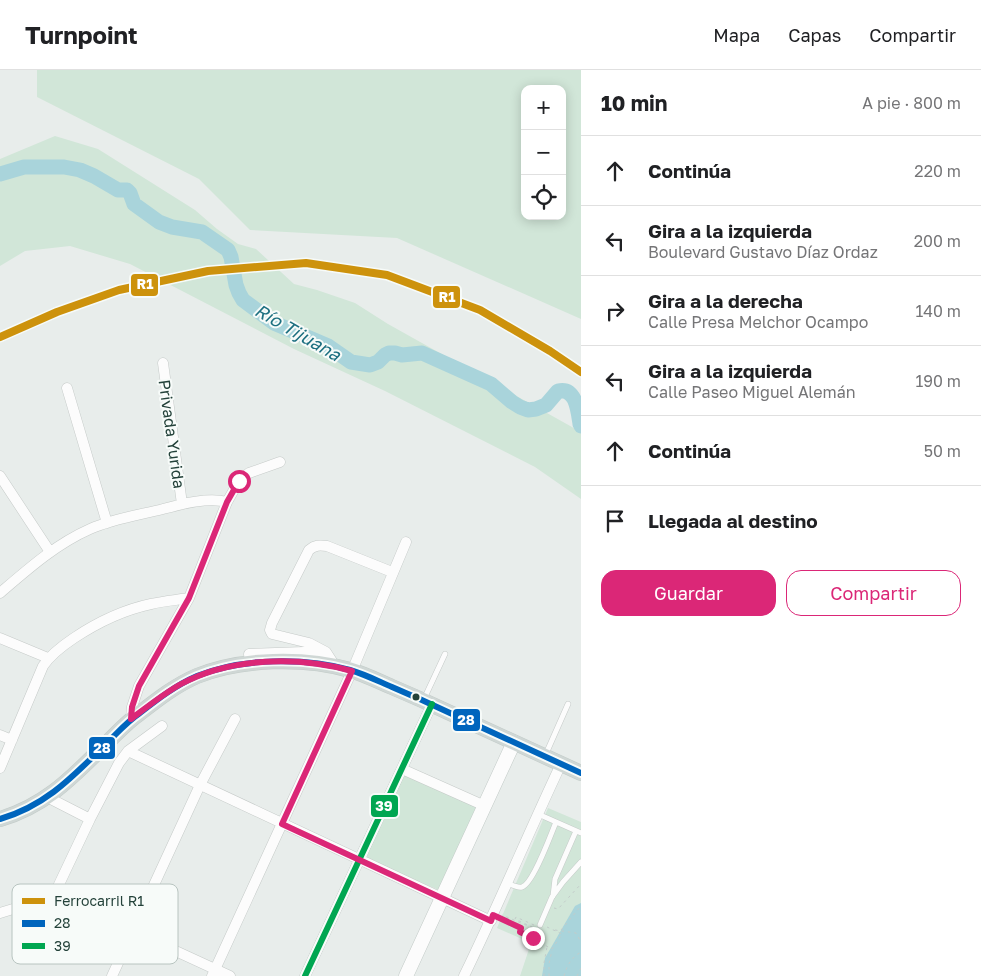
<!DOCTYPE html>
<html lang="es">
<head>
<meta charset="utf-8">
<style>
	body { margin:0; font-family:"Golos Text",sans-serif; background:#f2f2f2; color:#202124 }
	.controls { position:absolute; right:15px; top:15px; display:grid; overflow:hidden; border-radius:10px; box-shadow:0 2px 12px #0003 }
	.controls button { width:45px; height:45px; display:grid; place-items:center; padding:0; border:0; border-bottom:1px solid #e0e0e0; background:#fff; color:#202124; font:25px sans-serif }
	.stop { position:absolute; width:15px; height:15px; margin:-11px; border:4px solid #db2777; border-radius:50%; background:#fff }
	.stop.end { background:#db2777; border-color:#fff; box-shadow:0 1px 5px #0008 }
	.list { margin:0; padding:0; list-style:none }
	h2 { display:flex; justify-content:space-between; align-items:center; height:65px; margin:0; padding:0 20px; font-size:21px }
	h2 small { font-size:16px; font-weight:400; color:#757577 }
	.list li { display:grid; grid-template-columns:32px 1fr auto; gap:15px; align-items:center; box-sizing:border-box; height:70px; padding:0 20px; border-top:1px solid #e0e0e0 }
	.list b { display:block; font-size:19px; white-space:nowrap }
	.list p { margin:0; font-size:16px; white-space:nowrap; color:#757577 }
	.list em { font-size:16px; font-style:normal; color:#757577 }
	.actions { display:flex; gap:10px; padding:15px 20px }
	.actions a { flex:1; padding:11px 0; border:1px solid #db2777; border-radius:15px; text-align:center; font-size:18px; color:#db2777 }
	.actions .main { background:#db2777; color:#fff }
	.icon { flex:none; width:28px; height:28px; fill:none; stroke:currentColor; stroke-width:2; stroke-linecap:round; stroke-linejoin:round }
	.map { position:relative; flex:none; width:581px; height:906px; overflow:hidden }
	header { display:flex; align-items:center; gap:30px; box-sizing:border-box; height:70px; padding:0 25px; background:#fff; border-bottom:1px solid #e0e0e0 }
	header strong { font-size:24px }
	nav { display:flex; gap:28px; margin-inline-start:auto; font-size:18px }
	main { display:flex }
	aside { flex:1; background:#fff }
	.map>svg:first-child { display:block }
</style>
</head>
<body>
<header>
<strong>Turnpoint</strong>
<nav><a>Mapa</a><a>Capas</a><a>Compartir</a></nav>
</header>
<main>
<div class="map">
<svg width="581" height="906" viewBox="0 0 581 906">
	<rect width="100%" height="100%" fill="#e8edeb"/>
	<path fill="#d1e6d8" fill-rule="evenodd" d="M37 0H581V249L397 168 250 160 199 109 37 27ZM525 19H562V146H525Z
		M55 66 98 79 133 101 195 140 217 159 238 174 256 179 294 214 317 220 355 233 388 254 572 357 581 363V429L535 397 385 321 294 279 130 194 70 176 25 181 0 196V89Z
		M403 702 482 737 441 821 364 788Z
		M548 738 581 752V906H520L531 873 497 858Z"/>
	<path fill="#a9d4db" d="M581 833V906H542L545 888 575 836Z"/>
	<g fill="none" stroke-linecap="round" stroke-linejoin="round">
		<path stroke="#a9d4db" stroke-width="15" d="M0 104 24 97H64L80 100 94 106 118 120H127L130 123 134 134 159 152 172 157 202 162 228 180 231 187 236 215 239 223 243 230 274 253 328 276 351 292 370 295 378 292 385 285 389 283H395L402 285 422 283 491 314 512 332 520 337 528 340 536 339 546 335 558 321C576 317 578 341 580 354L581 356"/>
		<defs>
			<path id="lane" d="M424 629 445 584
				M545 686 568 634
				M538 744 581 763
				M507 813C512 815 517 818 522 817 533 814 551 764 556 752
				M553 826 555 809 576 761
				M540 855 552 827 563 812 581 792"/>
			<path id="street" d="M163 293 182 434
				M67 318 107 453
				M0 406 50 482
				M0 523C28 499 56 474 90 459 112 449 139 445 163 439 182 434 208 427 227 432
				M0 568 48 588
				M250 593 249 584 304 582 325 584
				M335 596 326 582 309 573 272 564 270 560 272 553 309 480C315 475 319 475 327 476L392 502
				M131 649 132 637 139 616 189 528 227 432 239 411 249 403 280 392
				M0 665 12 670
				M128 681 491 851
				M0 698 43 596C51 584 62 576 74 568 98 552 123 540 151 534 164 531 177 530 189 528
				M402 699 485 736
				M47 727 90 749
				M54 825 90 749 119 693 128 681 162 656
				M0 843 13 839 54 825 230 906
				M112 906 200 715 235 649
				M212 906 352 601 406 472
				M305 906 432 634
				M464 906C498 836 528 764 561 694"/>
			<path id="secondary" d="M406 906 514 672"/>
			<path id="primary" d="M0 749C48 735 75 704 109 671 119 661 128 651 140 643 158 629 176 615 197 606 241 588 305 587 350 600 364 604 378 611 392 617 411 625 431 634 450 643 494 663 538 683 581 703"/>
		</defs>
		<use href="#lane" stroke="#c5cac8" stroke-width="6"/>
		<use href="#street" stroke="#c5cac8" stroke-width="11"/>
		<use href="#secondary" stroke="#c3cbc8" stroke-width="15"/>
		<use href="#primary" stroke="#c3ccc9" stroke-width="16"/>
		<path stroke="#c3ccca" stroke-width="1" stroke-dasharray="2.5 4" stroke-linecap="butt" d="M554 838 558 839 581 814
			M501 849 531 863 533 858 502 845
			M534 855 516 847 515 849 534 858
			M521 859 520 862 552 879 562 864 547 857
			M555 860 576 863 581 872
			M561 860 581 836
			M544 906V893L547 877
			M549 906V894L552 880
			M564 906C567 895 571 888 581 882
			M577 906 581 898"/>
		<use href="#lane" stroke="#fcfcfc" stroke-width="5"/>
		<use href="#street" stroke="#fcfcfc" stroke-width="10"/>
		<use href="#secondary" stroke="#fcfcfc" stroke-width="14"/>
		<use href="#primary" stroke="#cfd7d5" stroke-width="15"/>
		<defs>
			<path id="bus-1" d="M0 749C48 735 75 704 109 671 119 661 128 651 140 643 158 629 176 615 197 606 241 588 305 587 350 600 364 604 378 611 392 617 411 625 431 634 450 643 494 663 538 683 581 703"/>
			<path id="bus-2" d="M305 906 432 634"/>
		</defs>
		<use href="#bus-1" stroke="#f7fbf9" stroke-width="10"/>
		<use href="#bus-2" stroke="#f7fbf9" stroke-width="10"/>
		<use href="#bus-1" stroke="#0065bd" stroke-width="6"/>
		<use href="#bus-2" stroke="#00a651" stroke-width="6"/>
		<defs>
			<path id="rail-1" d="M0 267 57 242 119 220 208 201 306 193 387 205 480 240 550 281 581 302"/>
		</defs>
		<use href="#rail-1" stroke="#f7fbf9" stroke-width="11"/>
		<use href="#rail-1" stroke="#cd920c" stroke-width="8"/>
	</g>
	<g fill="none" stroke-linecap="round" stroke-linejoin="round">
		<path stroke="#db2777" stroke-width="6" d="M239 411 227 432 189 528 139 616 132 637 131 649C147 637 163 624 181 614 231 587 298 586 352 601L282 754 491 851 493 845 521 858 520 862 533 868"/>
	</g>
	<circle fill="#24423a" stroke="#f7fbf9" stroke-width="2" cx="416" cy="627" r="4.5"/>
	<g text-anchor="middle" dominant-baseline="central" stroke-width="4" stroke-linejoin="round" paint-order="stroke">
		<g font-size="16" fill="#24423a" stroke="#f7fbf9">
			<text transform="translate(172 364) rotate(82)">Privada Yurida</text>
		</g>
		<g font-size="18" font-style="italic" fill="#1c6f80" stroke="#f7fbf9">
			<text transform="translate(298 262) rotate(30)">Río Tijuana</text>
		</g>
	</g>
	<rect x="12" y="814" width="166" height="80" rx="8" fill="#f7fbf9" stroke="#b8c4c0" stroke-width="1"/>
	<rect x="22" y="828" width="23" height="6" fill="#cd920c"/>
	<rect x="22" y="850" width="23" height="7" fill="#0065bd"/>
	<rect x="22" y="873" width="23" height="6" fill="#00a651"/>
	<g font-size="14" fill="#24423a">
		<text x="54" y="836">Ferrocarril R1</text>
		<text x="54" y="858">28</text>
		<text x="54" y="881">39</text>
	</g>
	<g stroke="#f7fbf9" stroke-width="2">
		<rect x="130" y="203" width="29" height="24" rx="5" fill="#cd920c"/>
		<rect x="432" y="215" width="29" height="24" rx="5" fill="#cd920c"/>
		<rect x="452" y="638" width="29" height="24" rx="5" fill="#0065bd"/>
		<rect x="88" y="666" width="28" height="24" rx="5" fill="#0065bd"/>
		<rect x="370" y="724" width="29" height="24" rx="5" fill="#00a651"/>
	</g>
	<g font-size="14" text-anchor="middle" font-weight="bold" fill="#fff">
		<text x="145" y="219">R1</text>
		<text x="447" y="232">R1</text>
		<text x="466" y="655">28</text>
		<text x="102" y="683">28</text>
		<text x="384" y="741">39</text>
	</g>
</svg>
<div class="controls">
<button>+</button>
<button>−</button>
<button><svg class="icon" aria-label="locate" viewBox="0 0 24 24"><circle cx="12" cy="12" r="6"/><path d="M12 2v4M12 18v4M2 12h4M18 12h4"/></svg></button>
</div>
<div class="stop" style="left:239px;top:411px"></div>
<div class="stop end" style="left:533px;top:868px"></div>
</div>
<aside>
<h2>10 min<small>A pie · 800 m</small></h2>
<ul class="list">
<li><svg class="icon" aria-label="ahead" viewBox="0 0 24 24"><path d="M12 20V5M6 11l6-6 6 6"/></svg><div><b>Continúa</b></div><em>220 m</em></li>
<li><svg class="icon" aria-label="left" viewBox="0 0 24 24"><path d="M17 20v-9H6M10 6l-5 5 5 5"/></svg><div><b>Gira a la izquierda</b><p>Boulevard Gustavo Díaz Ordaz</p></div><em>200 m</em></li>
<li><svg class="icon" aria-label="right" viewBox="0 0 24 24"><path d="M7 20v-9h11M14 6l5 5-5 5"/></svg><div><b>Gira a la derecha</b><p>Calle Presa Melchor Ocampo</p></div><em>140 m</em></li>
<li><svg class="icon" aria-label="left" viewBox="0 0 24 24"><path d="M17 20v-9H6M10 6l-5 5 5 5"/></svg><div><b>Gira a la izquierda</b><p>Calle Paseo Miguel Alemán</p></div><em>190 m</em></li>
<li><svg class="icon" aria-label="ahead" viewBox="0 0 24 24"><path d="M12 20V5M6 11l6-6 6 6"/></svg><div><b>Continúa</b></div><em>50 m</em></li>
<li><svg class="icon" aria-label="arrive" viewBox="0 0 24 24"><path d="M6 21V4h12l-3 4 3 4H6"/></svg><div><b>Llegada al destino</b></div></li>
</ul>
<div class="actions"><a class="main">Guardar</a><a>Compartir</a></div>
</aside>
</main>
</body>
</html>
